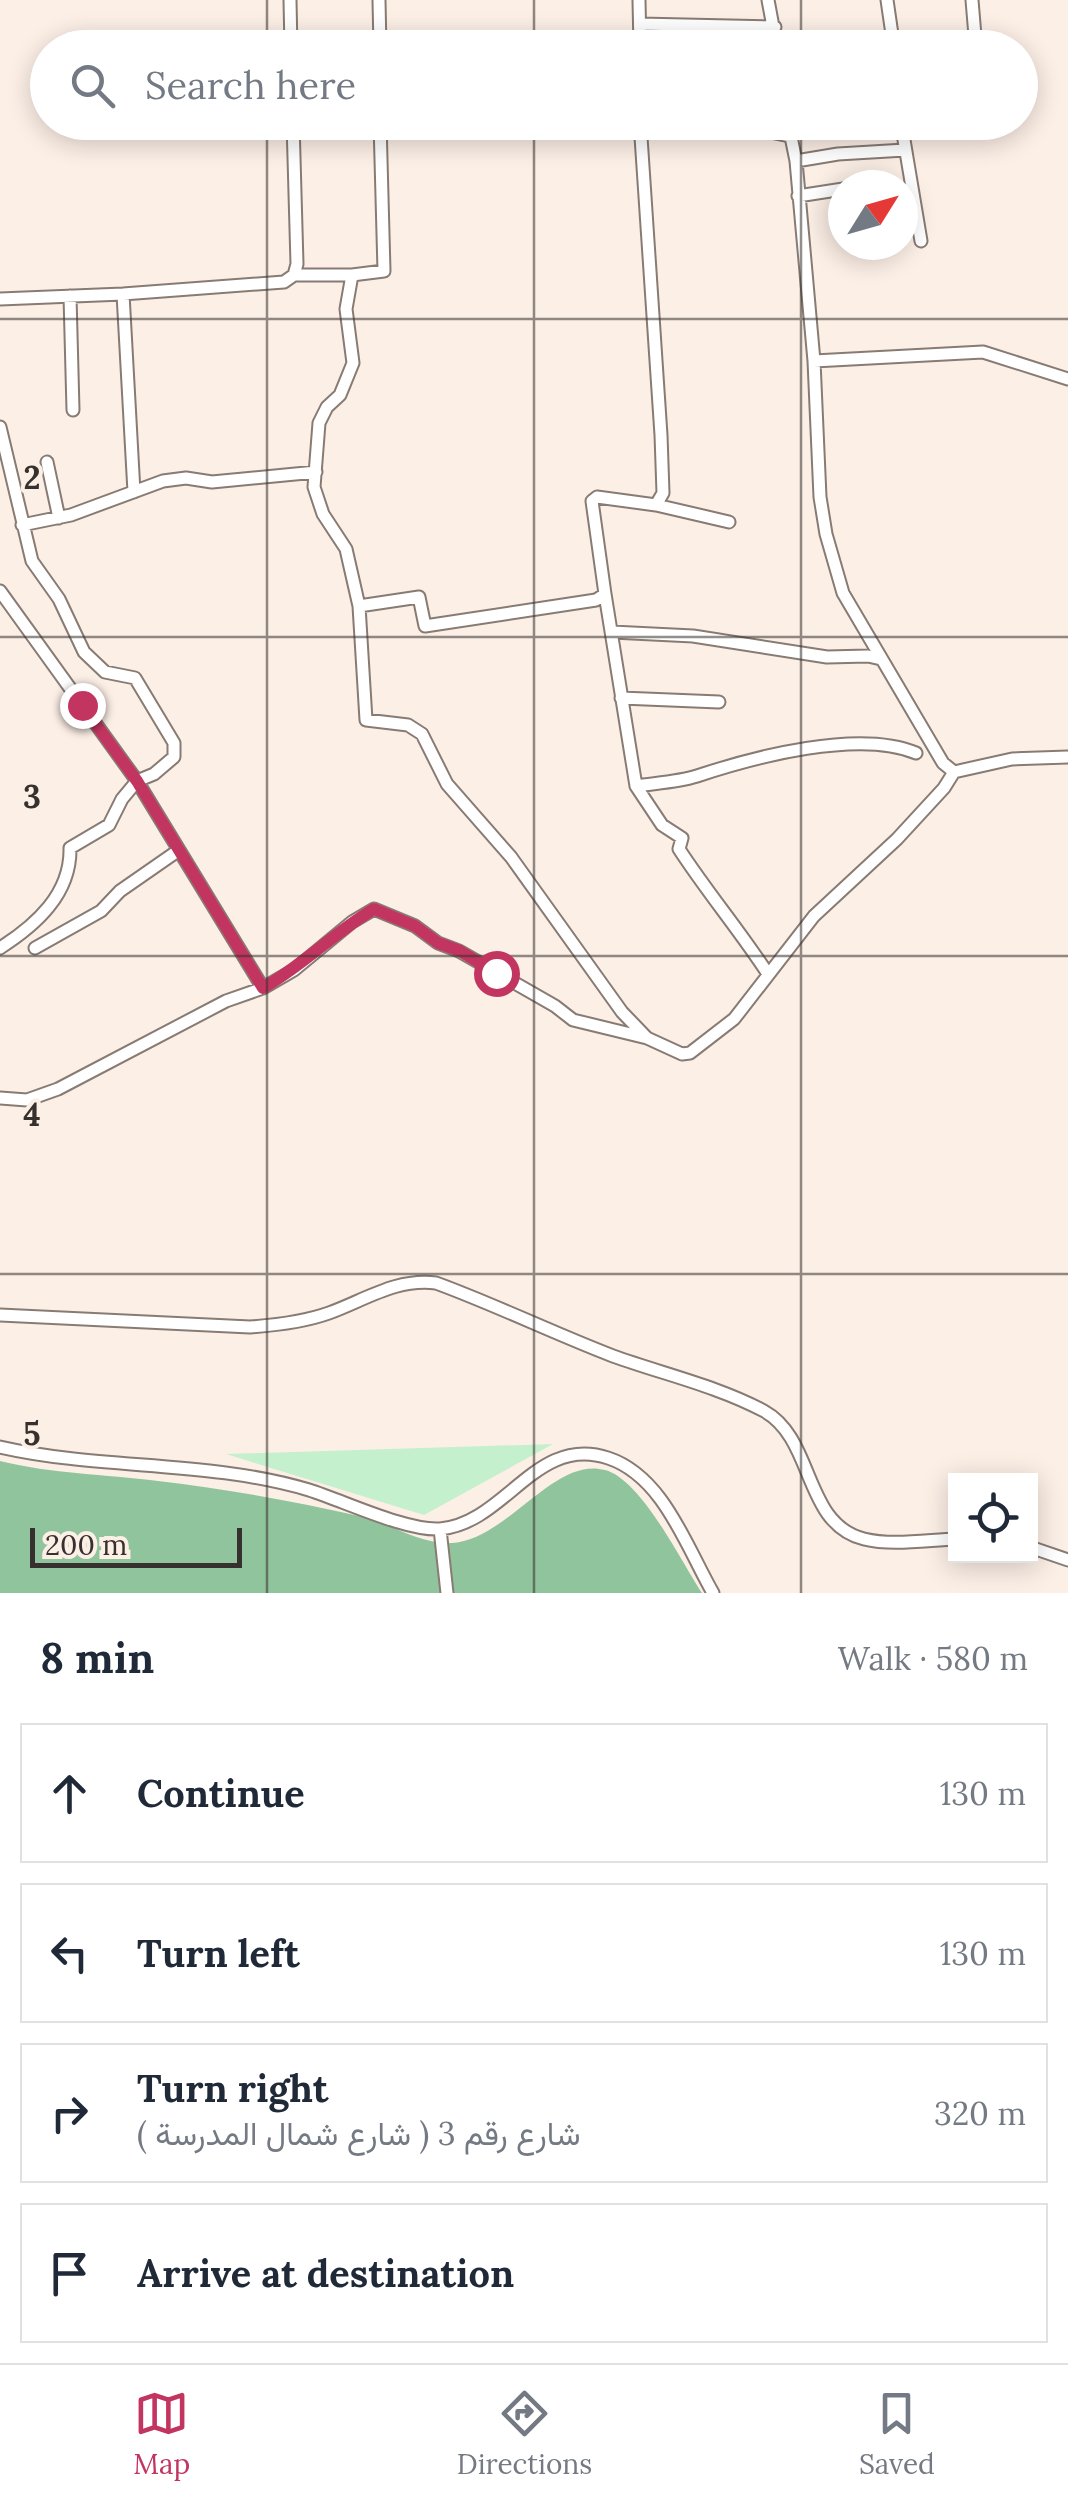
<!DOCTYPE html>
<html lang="en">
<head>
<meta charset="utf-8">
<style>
	body { margin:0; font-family:Lora,Vazirmatn,serif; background:#f6f6f7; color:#1f2937 }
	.controls { position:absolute; right:30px; bottom:30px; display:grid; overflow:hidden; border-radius:0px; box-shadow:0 5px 25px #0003 }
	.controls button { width:90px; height:90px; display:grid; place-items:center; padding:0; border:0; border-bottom:2px solid #e0e1e3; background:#fff; color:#1f2937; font:50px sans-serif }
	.compass { position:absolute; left:828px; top:170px; width:90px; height:90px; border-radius:50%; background:#fff; box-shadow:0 5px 25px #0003; rotate:53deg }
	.scale { position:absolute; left:30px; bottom:25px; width:212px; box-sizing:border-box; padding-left:10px; border:5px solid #36312e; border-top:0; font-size:28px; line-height:35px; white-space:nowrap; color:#36312e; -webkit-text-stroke:8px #fcefe6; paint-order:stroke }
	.stop { position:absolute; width:30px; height:30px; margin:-22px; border:8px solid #c33561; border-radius:50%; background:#fff }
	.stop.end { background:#c33561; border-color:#fff; box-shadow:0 2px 10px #0008 }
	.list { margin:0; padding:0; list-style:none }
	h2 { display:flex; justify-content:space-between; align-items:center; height:130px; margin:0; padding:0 40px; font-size:42px }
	h2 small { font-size:32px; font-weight:400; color:#747a83 }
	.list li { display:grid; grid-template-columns:65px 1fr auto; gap:30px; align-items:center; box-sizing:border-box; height:140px; margin:0 20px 20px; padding:0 20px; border:2px solid #e0e1e3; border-radius:0px }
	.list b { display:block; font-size:38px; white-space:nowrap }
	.list p { margin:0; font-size:32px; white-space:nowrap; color:#747a83 }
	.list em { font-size:32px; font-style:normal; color:#747a83 }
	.icon { flex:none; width:55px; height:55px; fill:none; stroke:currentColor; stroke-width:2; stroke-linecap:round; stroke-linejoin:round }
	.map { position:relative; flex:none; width:1068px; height:1593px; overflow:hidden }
	.search { position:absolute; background:#fff; box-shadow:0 5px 25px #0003; left:30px; right:30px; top:30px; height:110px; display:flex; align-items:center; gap:25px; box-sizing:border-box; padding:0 35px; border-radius:55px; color:#747a83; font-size:38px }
	.sheet { height:770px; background:#fff }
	nav { display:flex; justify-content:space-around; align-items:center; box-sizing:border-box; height:140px; border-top:2px solid #e0e1e3; background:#fff; font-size:28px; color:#747a83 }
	nav a { display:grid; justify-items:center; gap:5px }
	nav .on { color:#c33561 }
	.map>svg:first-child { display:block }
</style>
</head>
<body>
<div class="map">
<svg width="1068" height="1593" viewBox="0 0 1068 1593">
	<rect width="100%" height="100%" fill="#fcefe6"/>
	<path fill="#c4f0ce" d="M553 1444 424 1515 226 1454Z"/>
	<path fill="#90c49d" d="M0 1461C53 1474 104 1474 158 1481 226 1489 292 1501 359 1516 390 1523 420 1545 453 1543 509 1538 554 1456 605 1470 641 1479 682 1563 702 1593H0Z"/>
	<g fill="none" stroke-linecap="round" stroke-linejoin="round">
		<defs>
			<path id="minor" d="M290 0 291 48
				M379 0 380 48
				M639 0 640 48
				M768 0 777 48
				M887 0 894 48
				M972 0 976 48
				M640 24 775 27
				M293 122 297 264 294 275
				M380 122 384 271 352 275 346 309 353 363 340 395 327 407 319 423 314 487 323 514 346 549 359 606 366 720 408 725 422 734 447 784 511 857 622 1012 647 1038
				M640 122 661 435 663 493 656 505
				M788 122 796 161 814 361 820 497 826 534 843 593 943 763 954 772
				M901 122 921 241
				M640 126 755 129 790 136
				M796 161 838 154 905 150
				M798 196 843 189
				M123 294 134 492
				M70 296 73 410
				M0 299 123 294 284 282 294 275H352
				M814 361 983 352 1068 379
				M0 427 32 561 59 599 84 652 105 672 135 678 174 743V757L154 774 137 781 122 799 109 825 70 848C71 894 36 925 0 948
				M47 462 59 518
				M22 525 71 515 163 481 186 478 212 482 316 472
				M0 591 137 781 263 988
				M605 594 636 786 662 825 682 838 679 849C707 892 740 931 768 974
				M359 606 419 597 425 626 596 600 605 594 592 501 597 497 656 505 729 522
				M612 632 693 636 827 657 868 656 881 659
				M621 698 719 702
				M636 786C656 783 678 782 697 776 754 757 859 729 916 753
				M35 948 101 911 120 891 179 850
				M0 1098 27 1100 58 1089 226 1001 263 988 294 970 352 922 374 909 415 926 438 943 459 951 555 1006 573 1020 647 1038 682 1054 690 1053 734 1019 814 916 897 839 944 788 954 772 1012 759 1068 757
				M0 1315 250 1327C278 1325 304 1322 329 1313 365 1300 396 1278 436 1283 496 1305 553 1333 613 1356 663 1374 717 1386 764 1411 815 1439 803 1524 864 1539 892 1546 927 1540 956 1539
				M0 1447C101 1470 209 1460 309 1490 344 1501 406 1531 440 1529 506 1523 536 1434 608 1458 663 1476 686 1546 713 1593
				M440 1529 447 1593
				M1030 1547 1068 1560"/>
		</defs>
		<use href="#minor" stroke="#877b73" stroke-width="15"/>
		<use href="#minor" stroke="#fff" stroke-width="11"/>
	</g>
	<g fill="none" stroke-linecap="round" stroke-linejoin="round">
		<path stroke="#c33561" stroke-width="12" d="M82 705 137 781 263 988C303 965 335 932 374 909L415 926 438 943 460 951 496 973"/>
	</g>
	<path fill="none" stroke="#36312e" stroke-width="2.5" stroke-opacity="0.55" d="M267 0V48M534 0V48M801 0V48M267 122V1593M534 122V1593M801 122V1593M0 319H1068M0 637H1068M0 956H1068M0 1274H1068"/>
	<g font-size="32" text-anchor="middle" font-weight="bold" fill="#36312e" stroke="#fcefe6" stroke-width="8" stroke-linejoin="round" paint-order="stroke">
		<text x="32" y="489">2</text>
		<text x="32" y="808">3</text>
		<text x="32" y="1126">4</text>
		<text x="32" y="1445">5</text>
	</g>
</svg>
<div class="controls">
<button><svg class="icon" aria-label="locate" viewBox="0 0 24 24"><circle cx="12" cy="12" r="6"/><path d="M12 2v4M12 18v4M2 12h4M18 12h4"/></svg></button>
</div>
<svg class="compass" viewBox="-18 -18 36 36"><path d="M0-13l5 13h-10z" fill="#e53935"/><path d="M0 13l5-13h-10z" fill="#747a83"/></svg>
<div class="scale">200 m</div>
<div class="stop" style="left:496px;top:973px"></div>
<div class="stop end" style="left:82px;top:705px"></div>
<div class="search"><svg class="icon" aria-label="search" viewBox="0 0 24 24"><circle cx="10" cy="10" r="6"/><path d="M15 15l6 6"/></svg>Search here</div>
</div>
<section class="sheet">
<h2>8 min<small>Walk · 580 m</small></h2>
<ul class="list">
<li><svg class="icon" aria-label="ahead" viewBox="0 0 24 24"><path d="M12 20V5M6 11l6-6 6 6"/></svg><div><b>Continue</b></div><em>130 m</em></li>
<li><svg class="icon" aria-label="left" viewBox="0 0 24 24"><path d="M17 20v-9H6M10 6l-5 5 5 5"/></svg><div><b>Turn left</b></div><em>130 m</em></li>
<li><svg class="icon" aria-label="right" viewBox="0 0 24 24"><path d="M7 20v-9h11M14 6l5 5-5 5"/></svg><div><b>Turn right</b><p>شارع رقم 3 ( شارع شمال المدرسة )</p></div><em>320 m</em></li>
<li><svg class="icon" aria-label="arrive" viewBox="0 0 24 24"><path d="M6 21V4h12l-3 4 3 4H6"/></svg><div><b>Arrive at destination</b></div></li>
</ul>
</section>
<nav>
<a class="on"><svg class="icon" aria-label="map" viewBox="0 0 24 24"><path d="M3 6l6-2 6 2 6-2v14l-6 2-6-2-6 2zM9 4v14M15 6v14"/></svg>Map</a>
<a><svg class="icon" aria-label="directions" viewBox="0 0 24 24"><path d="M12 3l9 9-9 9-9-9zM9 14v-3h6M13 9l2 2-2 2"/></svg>Directions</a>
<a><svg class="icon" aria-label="saved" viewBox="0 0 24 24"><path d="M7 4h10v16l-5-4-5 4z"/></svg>Saved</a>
</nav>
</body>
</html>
